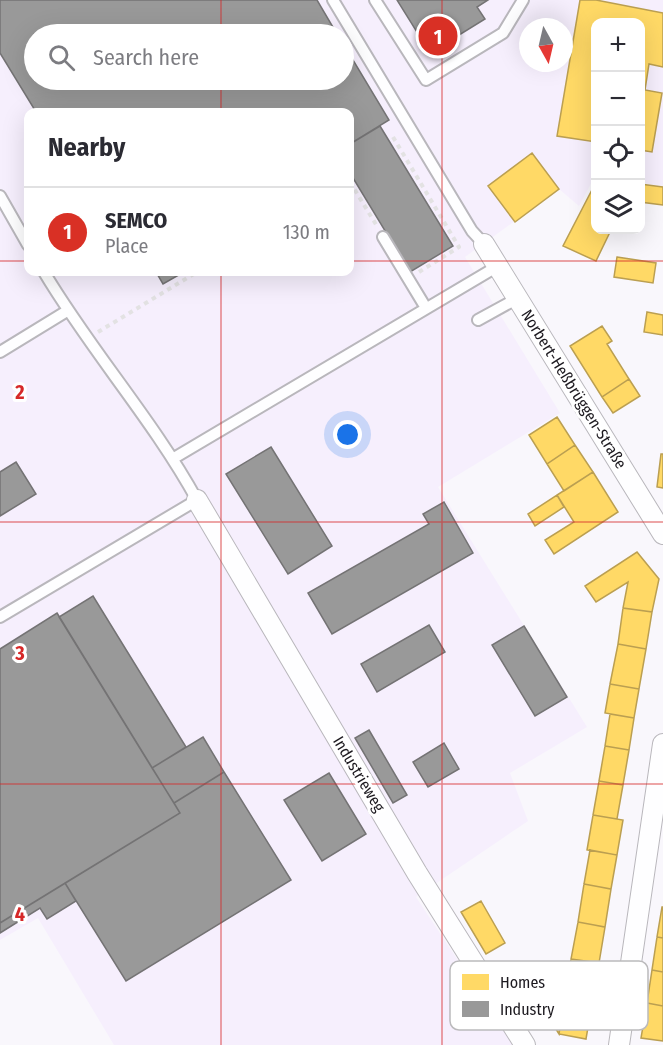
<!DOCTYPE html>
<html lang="en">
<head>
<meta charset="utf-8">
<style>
	body { margin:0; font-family:"Fira Sans Condensed",sans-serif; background:#f2f2f3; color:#2b2b33 }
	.controls { position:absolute; right:18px; top:18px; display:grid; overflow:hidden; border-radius:12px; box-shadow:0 6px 24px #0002 }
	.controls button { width:54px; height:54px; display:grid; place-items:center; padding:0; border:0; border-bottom:2px solid #e1e1e2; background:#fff; color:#2b2b33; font:30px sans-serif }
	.compass { position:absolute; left:519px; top:18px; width:54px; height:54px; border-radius:50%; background:#fff; box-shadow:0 6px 24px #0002; rotate:172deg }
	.you { position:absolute; left:348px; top:435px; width:21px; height:21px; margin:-15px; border:4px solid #fff; border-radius:50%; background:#1a73e8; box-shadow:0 0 0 9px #1a73e833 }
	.badge { display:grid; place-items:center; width:39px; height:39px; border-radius:50%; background:#d93025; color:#fff; font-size:20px; font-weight:700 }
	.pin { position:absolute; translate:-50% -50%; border:3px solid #fff; box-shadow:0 2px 6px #0006 }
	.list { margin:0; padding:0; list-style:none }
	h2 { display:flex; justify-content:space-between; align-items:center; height:78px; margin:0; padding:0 24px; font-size:26px }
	h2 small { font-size:20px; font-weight:400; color:#7c7c81 }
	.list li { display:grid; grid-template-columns:39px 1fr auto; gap:18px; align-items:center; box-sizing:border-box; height:90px; padding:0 24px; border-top:2px solid #e1e1e2 }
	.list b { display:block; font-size:22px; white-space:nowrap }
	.list p { margin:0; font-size:20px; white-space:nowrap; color:#7c7c81 }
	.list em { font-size:20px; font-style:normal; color:#7c7c81 }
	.icon { flex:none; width:33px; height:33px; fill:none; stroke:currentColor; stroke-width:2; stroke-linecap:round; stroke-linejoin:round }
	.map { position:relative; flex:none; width:663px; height:1045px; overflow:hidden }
	.search { position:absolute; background:#fff; box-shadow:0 6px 24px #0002; left:24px; top:24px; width:330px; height:66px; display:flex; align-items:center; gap:15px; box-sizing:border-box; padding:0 21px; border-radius:33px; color:#7c7c81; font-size:22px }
	.panel { position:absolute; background:#fff; box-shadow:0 6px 24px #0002; left:24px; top:108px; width:330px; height:168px; border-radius:12px }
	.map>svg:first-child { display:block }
</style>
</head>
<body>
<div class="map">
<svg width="663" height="1045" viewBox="0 0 663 1045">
	<rect width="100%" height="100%" fill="#f9f7fc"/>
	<path fill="#f6effd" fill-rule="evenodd" d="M0 0H663V186L641 183 640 22H596L595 176 579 206 559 189 465 257 560 413 438 487 587 727 510 773 528 821 416 897 514 1045H114L38 918 0 940ZM528 27H564V63H528ZM34 34H344V80H34ZM28 112H350V272H28Z"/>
	<path fill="#ffd966" stroke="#bb9f51" stroke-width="1.5" d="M580 0H596L663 13V67L649 64 645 90 662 93 652 152 640 150V22H596V142L557 136Z
		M532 153 559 189 515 222 488 186Z
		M596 182V230H611L596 261 563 246Z
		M640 184 663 187V205L640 202Z
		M617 257 656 263 653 283 614 277Z
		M647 312 663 315V335L644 332Z
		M602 326 612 341 607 344 629 379 602 397 570 346Z
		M629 379 640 396 613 413 602 397Z
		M557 417 575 445 547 464 529 435Z
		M575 445 593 472 564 491 547 464Z
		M661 454H663V488L657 487Z
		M593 472 618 512 554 554 545 540 574 522 557 495Z
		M557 495 564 507 535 526 528 514Z
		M637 552 659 579 652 612 623 608 628 582 596 602 585 586Z
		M623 608 652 612 646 649 618 644Z
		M618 644 646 649 639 689 610 684Z
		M610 684 639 689 634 718 605 713Z
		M610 714 634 718 629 750 605 746Z
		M605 746 629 750 623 785 599 781Z
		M599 781 623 785 617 819 593 815Z
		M593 815 623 820 617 855 587 850Z
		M590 850 617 855 611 889 584 884Z
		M584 884 611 889 605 927 578 922Z
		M481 901 505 943 486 954 461 912Z
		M662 907H663V938L657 937Z
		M578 922 605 927 599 963 571 959Z
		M657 937 663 938V972L652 970Z
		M571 959 599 963 586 1039 559 1034Z
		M538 964 563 1007 559 1034 523 975Z
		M652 970 663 972V1006L647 1003Z
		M647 1003 663 1006V1041L641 1038Z"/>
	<path fill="#999" stroke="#747374" stroke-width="1.5" d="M0 0H317L337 34H34V80H344V45L389 120 350 144V112H36L0 53Z
		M397 0H488L477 7 485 19 430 53Z
		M380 126 453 246 410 272 350 173V144Z
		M156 272H184L163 284Z
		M271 447 332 546 288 574 226 474Z
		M16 462 36 494 0 516V472Z
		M444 502 473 553 332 634 308 593 429 524 423 514Z
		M93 596 186 747 152 768 59 617Z
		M57 613 180 813 0 923V649Z
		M429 625 445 652 377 692 361 664Z
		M524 626 567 697 535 716 492 645Z
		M369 730 407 795 393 803 355 738Z
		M203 737 224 772 174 803 152 768Z
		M444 743 459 769 428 787 413 762Z
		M224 772 291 880 126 981 65 883 180 813 174 803Z
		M329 773 366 834 322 861 284 800Z
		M65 883 76 901 47 919 40 908 0 933V923Z"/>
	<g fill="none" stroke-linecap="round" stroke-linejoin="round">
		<defs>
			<path id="lane" d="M333 0 472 231 484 244
				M375 0 426 80 503 33 523 0
				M0 196 28 245
				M383 237 426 308
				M478 320 518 298
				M0 352 67 311
				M174 458 498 266
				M0 617 197 500C153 420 91 351 44 272"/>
			<path id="street" d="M484 244 663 534
				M197 500 417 873 525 1045
				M619 1045 663 744"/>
		</defs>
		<use href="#lane" stroke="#b9b7bc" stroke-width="14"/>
		<use href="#street" stroke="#b9b7bc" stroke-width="22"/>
		<path stroke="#e3e2e3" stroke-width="4" stroke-dasharray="4.5 4.5" stroke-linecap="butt" d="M393 137 459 247 419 272
			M350 182 377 226
			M98 332 197 272"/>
		<use href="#lane" stroke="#fefeff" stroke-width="10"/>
		<use href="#street" stroke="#fefeff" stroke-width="20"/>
	</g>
	<path fill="none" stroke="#d62828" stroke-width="1.5" stroke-opacity="0.55" d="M221 0V34M442 0V1045M221 80V112M0 261H28M350 261H663M221 272V1045M0 522H663M0 784H663"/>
	<g text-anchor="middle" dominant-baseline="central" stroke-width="6" stroke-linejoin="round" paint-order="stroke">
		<g font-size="16" fill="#1c191f" stroke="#fff">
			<text transform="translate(574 389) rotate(58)">Norbert-Heßbrüggen-Straße</text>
			<text transform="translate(359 774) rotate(59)">Industrieweg</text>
		</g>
	</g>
	<rect x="450" y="961" width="198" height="69" rx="9" fill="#fff" stroke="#bbbabc" stroke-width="1.5"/>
	<rect x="462" y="974" width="27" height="16" fill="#ffd966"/>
	<rect x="462" y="1001" width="27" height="16" fill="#999"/>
	<g font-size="16" fill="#1c191f">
		<text x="500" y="988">Homes</text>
		<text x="500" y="1015">Industry</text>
	</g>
	<g font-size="20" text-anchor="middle" font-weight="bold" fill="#d62828" stroke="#fff" stroke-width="6" stroke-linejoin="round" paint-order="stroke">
		<text x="20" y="399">2</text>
		<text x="20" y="660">3</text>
		<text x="20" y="921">4</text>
	</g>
</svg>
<div class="controls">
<button>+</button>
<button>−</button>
<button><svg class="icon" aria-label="locate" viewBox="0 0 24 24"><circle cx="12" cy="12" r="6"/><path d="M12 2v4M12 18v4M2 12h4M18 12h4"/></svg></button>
<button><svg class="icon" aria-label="layers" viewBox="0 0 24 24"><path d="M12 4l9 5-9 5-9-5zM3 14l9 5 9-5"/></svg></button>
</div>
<svg class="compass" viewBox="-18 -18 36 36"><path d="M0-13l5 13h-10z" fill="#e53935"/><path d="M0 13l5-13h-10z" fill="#7c7c81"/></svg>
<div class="you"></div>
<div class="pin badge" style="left:438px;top:36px">1</div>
<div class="search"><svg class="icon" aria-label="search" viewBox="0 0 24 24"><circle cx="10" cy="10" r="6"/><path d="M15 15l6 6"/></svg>Search here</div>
<section class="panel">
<h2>Nearby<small></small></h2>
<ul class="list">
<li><span class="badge">1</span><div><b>SEMCO</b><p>Place</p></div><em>130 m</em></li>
</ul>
</section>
</div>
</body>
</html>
